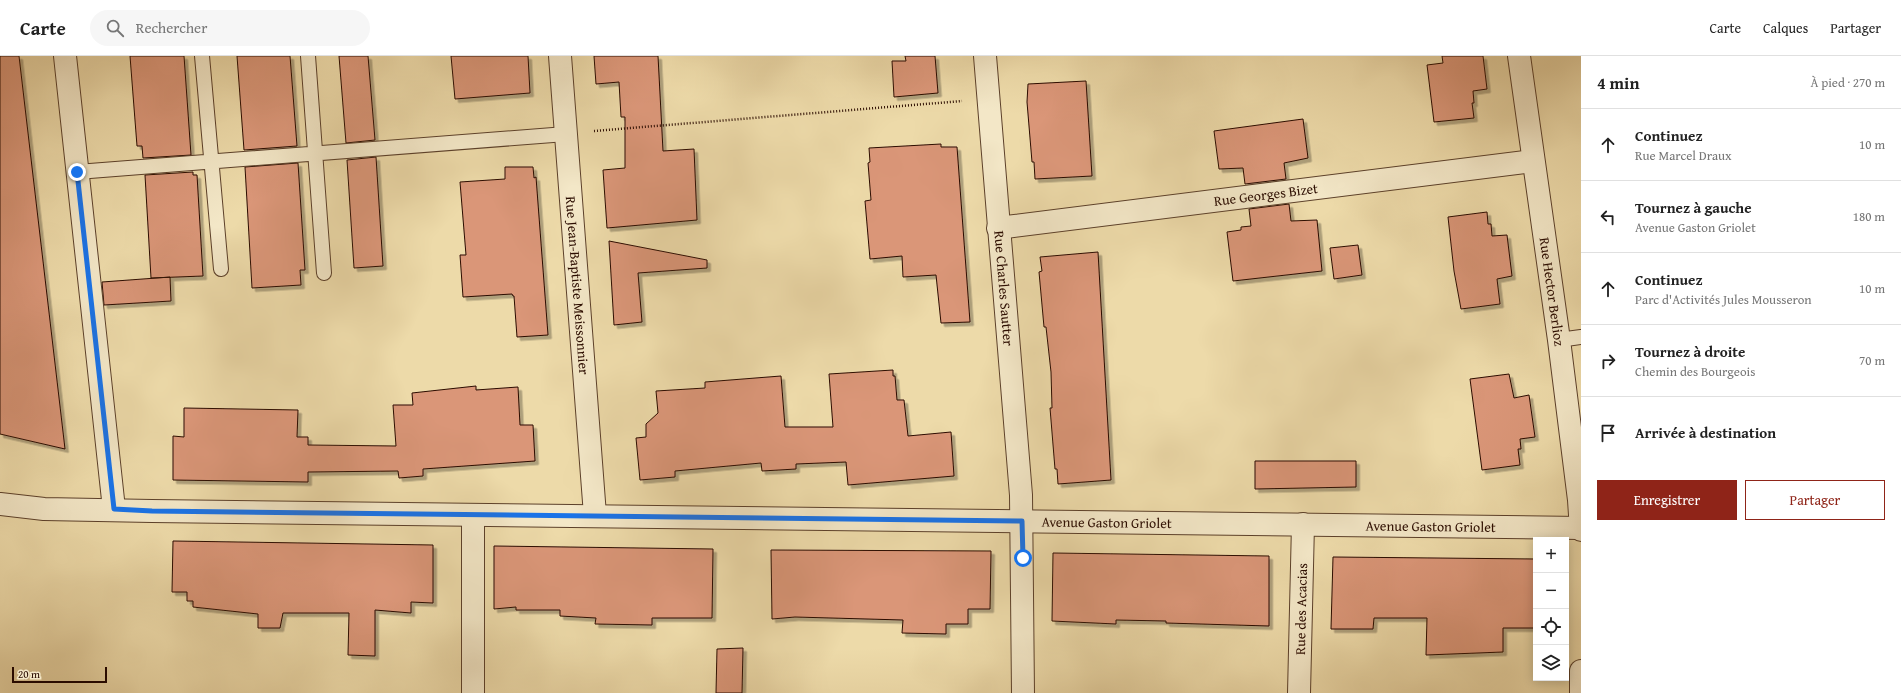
<!DOCTYPE html>
<html lang="fr">
<head>
<meta charset="utf-8">
<style>
	body { margin:0; font-family:"Gentium Book Plus",serif; background:#f6f6f6; color:#222 }
	.controls { position:absolute; right:12px; bottom:12px; display:grid; overflow:hidden; border-radius:0px; box-shadow:0 2px 10px #0003 }
	.controls button { width:36px; height:36px; display:grid; place-items:center; padding:0; border:0; border-bottom:1px solid #e0e0e0; background:#fff; color:#222; font:20px sans-serif }
	.scale { position:absolute; left:12px; bottom:10px; width:95px; box-sizing:border-box; padding-left:4px; border:2px solid #2b0c00; border-top:0; font-size:11px; line-height:14px; white-space:nowrap; color:#2b0c00; -webkit-text-stroke:3px #f3e7c7; paint-order:stroke }
	.stop { position:absolute; width:12px; height:12px; margin:-9px; border:3px solid #1a73e8; border-radius:50%; background:#fff }
	.stop.end { background:#1a73e8; border-color:#fff; box-shadow:0 1px 4px #0008 }
	.list { margin:0; padding:0; list-style:none }
	h2 { display:flex; justify-content:space-between; align-items:center; height:52px; margin:0; padding:0 16px; font-size:17px }
	h2 small { font-size:13px; font-weight:400; color:#767676 }
	.list li { display:grid; grid-template-columns:26px 1fr auto; gap:12px; align-items:center; box-sizing:border-box; height:72px; padding:0 16px; border-top:1px solid #e0e0e0 }
	.list b { display:block; font-size:15px; white-space:nowrap }
	.list p { margin:0; font-size:13px; white-space:nowrap; color:#767676 }
	.list em { font-size:13px; font-style:normal; color:#767676 }
	.actions { display:flex; gap:8px; padding:12px 16px }
	.actions a { flex:1; padding:9px 0; border:1px solid #8f2418; border-radius:0px; text-align:center; font-size:14px; color:#8f2418 }
	.actions .main { background:#8f2418; color:#fff }
	.icon { flex:none; width:22px; height:22px; fill:none; stroke:currentColor; stroke-width:2; stroke-linecap:round; stroke-linejoin:round }
	.map { position:relative; flex:none; width:1581px; height:637px; overflow:hidden }
	header { display:flex; align-items:center; gap:24px; box-sizing:border-box; height:56px; padding:0 20px; background:#fff; border-bottom:1px solid #e0e0e0 }
	header strong { font-size:19px }
	nav { display:flex; gap:22px; margin-inline-start:auto; font-size:14px }
	.search { width:280px; height:36px; background:#f6f6f6; display:flex; align-items:center; gap:10px; box-sizing:border-box; padding:0 14px; border-radius:22px; color:#767676; font-size:15px }
	main { display:flex }
	aside { flex:1; background:#fff }
	.map>svg:first-child { display:block }
</style>
</head>
<body>
<header>
<strong>Carte</strong>
<div class="search"><svg class="icon" aria-label="search" viewBox="0 0 24 24"><circle cx="10" cy="10" r="6"/><path d="M15 15l6 6"/></svg>Rechercher</div>
<nav><a>Carte</a><a>Calques</a><a>Partager</a></nav>
</header>
<main>
<div class="map">
<svg width="1581" height="637" viewBox="0 0 1581 637">
	<defs>
		<filter id="shadow"><feDropShadow dx="3.5" dy="3.5" stdDeviation="0" flood-color="#0004"/></filter>
	</defs>
	<rect width="100%" height="100%" fill="#eddaa9"/>
	<filter id="stains"><feTurbulence type="fractalNoise" baseFrequency=".005" numOctaves="4"/><feColorMatrix values="0 0 0 0 .2 0 0 0 0 .09 0 0 0 0 .02 0 0 0 .5 -.17"/></filter>
	<radialGradient id="worn" r=".72"><stop offset=".6" stop-color="#630" stop-opacity="0"/><stop offset="1" stop-color="#630" stop-opacity=".3"/></radialGradient>
	<path fill="#da9678" stroke="#2b0c00" filter="url(#shadow)" d="M0 0H19L65 393 0 378Z
		M130 0H184L191 99 143 102 142 90H137Z
		M237 0H290L297 90 244 94Z
		M339 0H368L375 84 346 87Z
		M451 0H528L530 37 455 43Z
		M594 0H658L663 95 694 93 697 164 607 172 603 114 625 112V61H621L619 26 596 28Z
		M905 0H935L938 37 894 41 892 5H906Z
		M1442 0H1483L1487 33 1473 35 1474 47H1472L1474 62 1434 66 1427 9 1443 7Z
		M1086 25 1092 120 1035 123 1034 106H1032L1027 46 1028 28Z
		M1303 63 1308 102 1284 107 1286 123 1245 128 1243 112 1219 113 1214 75Z
		M941 88V91H957L970 266 941 267 936 219 903 221 902 200 870 203 865 145 871 144 868 107 870 106 869 92Z
		M376 101 383 210 354 212 347 104Z
		M298 107 305 214H300L301 229 252 232 245 111Z
		M505 111H533L534 122 536 121 548 279 517 281 514 240H513L512 238 463 241 460 199H466L460 126 505 123Z
		M193 116V119H197L203 220 151 222 145 119Z
		M1289 148 1291 165 1317 164 1322 215 1233 225 1227 176 1241 174V171L1251 170 1249 153Z
		M1487 156 1488 168H1491L1492 180 1507 179 1512 220 1497 223 1500 248 1461 253 1454 215 1448 161Z
		M609 185 707 204V212L638 217 642 266 614 269Z
		M1358 189 1362 219 1334 223 1330 192Z
		M1098 196 1111 424 1058 428 1057 413H1055L1050 352H1052L1051 316 1046 271H1044L1039 216 1042 215 1040 201Z
		M170 221 171 245 104 249 102 226Z
		M893 314V320H895L897 344H904L908 380 951 376 954 420 848 429 846 406 796 408V413L762 415 761 407 675 415V421L640 424 636 382 646 381V368L658 357 656 335 705 332V326L781 320 785 371H833L829 318Z
		M1509 318 1514 342 1529 339 1535 381 1520 383 1521 393H1518L1520 409 1482 414 1470 323Z
		M476 330V334L518 331 520 369H533L535 405 423 413V420L399 422 398 415 308 416V426L173 424V380L184 381V352L298 354 297 381H308V389L396 390 393 349H413L412 337Z
		M1255 405H1356V431L1255 433Z
		M173 485 433 489V547L411 546V557L375 554V600L348 599 349 557H283L280 572H258V558L193 551V545H187V536H172Z
		M494 490 713 493 712 562H652V569L595 568 596 562 560 560V554H516V551L494 553Z
		M771 494 991 495 990 553H968V568H946V578L902 577 903 564 795 561 772 563Z
		M1053 497 1269 500V570L1166 567V565L1116 564V568L1052 565Z
		M1333 501 1536 503V572H1503V596L1426 599 1427 562H1374L1373 573H1331Z
		M743 592 742 637H716L717 593Z"/>
	<g fill="none" stroke-linecap="round" stroke-linejoin="round">
		<defs>
			<path id="lane" d="M202 0 221 213
				M308 0 324 217
				M77 116 566 78
				M1559 284 1581 281"/>
			<g id="street">
				<path d="M65 0 114 453"/>
				<path id="s1" d="M560 0 595 459"/>
				<path id="s2" d="M985 0 1021 439 1023 637"/>
				<path id="s3" d="M1519 0 1559 284 1579 444 1581 474"/>
				<path id="s4" d="M998 172 1533 105"/>
				<path id="s5" d="M0 448 44 453 152 455 1581 472"/>
				<path d="M473 637V459"/>
				<path id="s6" d="M1299 637 1303 468"/>
				<path d="M1581 637V615"/>
			</g>
		</defs>
		<use href="#lane" stroke="#5c402a" stroke-width="16"/>
		<use href="#street" stroke="#5c402a" stroke-width="24"/>
		<path stroke="#2b0c00" stroke-width="2.5" stroke-dasharray="1 2" stroke-linecap="butt" d="M594 75 962 45"/>
		<use href="#lane" stroke="#f3e7c7" stroke-width="14"/>
		<use href="#street" stroke="#f3e7c7" stroke-width="22"/>
	</g>
	<g fill="none" stroke-linecap="round" stroke-linejoin="round">
		<path stroke="#1a73e8" stroke-width="5" d="M77 116 114 453 152 455 1022 465 1023 502"/>
	</g>
	<g text-anchor="middle" dominant-baseline="central" stroke-width="4" stroke-linejoin="round" paint-order="stroke">
		<g font-size="14" fill="#2b0c00" stroke="#f3e7c7">
			<text stroke="none"><textPath href="#s4" startOffset="270">Rue Georges Bizet</textPath></text>
			<text stroke="none"><textPath href="#s1" startOffset="230">Rue Jean-Baptiste Meissonnier</textPath></text>
			<text stroke="none"><textPath href="#s2" startOffset="233">Rue Charles Sautter</textPath></text>
			<text stroke="none"><textPath href="#s3" startOffset="238">Rue Hector Berlioz</textPath></text>
			<text stroke="none"><textPath href="#s5" startOffset="1107">Avenue Gaston Griolet</textPath></text>
			<text stroke="none"><textPath href="#s5" startOffset="1431">Avenue Gaston Griolet</textPath></text>
			<text stroke="none"><textPath href="#s6" startOffset="84">Rue des Acacias</textPath></text>
		</g>
	</g>
	<rect width="100%" height="100%" filter="url(#stains)"/>
	<rect width="100%" height="100%" fill="url(#worn)"/>
</svg>
<div class="controls">
<button>+</button>
<button>−</button>
<button><svg class="icon" aria-label="locate" viewBox="0 0 24 24"><circle cx="12" cy="12" r="6"/><path d="M12 2v4M12 18v4M2 12h4M18 12h4"/></svg></button>
<button><svg class="icon" aria-label="layers" viewBox="0 0 24 24"><path d="M12 4l9 5-9 5-9-5zM3 14l9 5 9-5"/></svg></button>
</div>
<div class="scale">20 m</div>
<div class="stop" style="left:1023px;top:502px"></div>
<div class="stop end" style="left:77px;top:116px"></div>
</div>
<aside>
<h2>4 min<small>À pied · 270 m</small></h2>
<ul class="list">
<li><svg class="icon" aria-label="ahead" viewBox="0 0 24 24"><path d="M12 20V5M6 11l6-6 6 6"/></svg><div><b>Continuez</b><p>Rue Marcel Draux</p></div><em>10 m</em></li>
<li><svg class="icon" aria-label="left" viewBox="0 0 24 24"><path d="M17 20v-9H6M10 6l-5 5 5 5"/></svg><div><b>Tournez à gauche</b><p>Avenue Gaston Griolet</p></div><em>180 m</em></li>
<li><svg class="icon" aria-label="ahead" viewBox="0 0 24 24"><path d="M12 20V5M6 11l6-6 6 6"/></svg><div><b>Continuez</b><p>Parc d'Activités Jules Mousseron</p></div><em>10 m</em></li>
<li><svg class="icon" aria-label="right" viewBox="0 0 24 24"><path d="M7 20v-9h11M14 6l5 5-5 5"/></svg><div><b>Tournez à droite</b><p>Chemin des Bourgeois</p></div><em>70 m</em></li>
<li><svg class="icon" aria-label="arrive" viewBox="0 0 24 24"><path d="M6 21V4h12l-3 4 3 4H6"/></svg><div><b>Arrivée à destination</b></div></li>
</ul>
<div class="actions"><a class="main">Enregistrer</a><a>Partager</a></div>
</aside>
</main>
</body>
</html>
